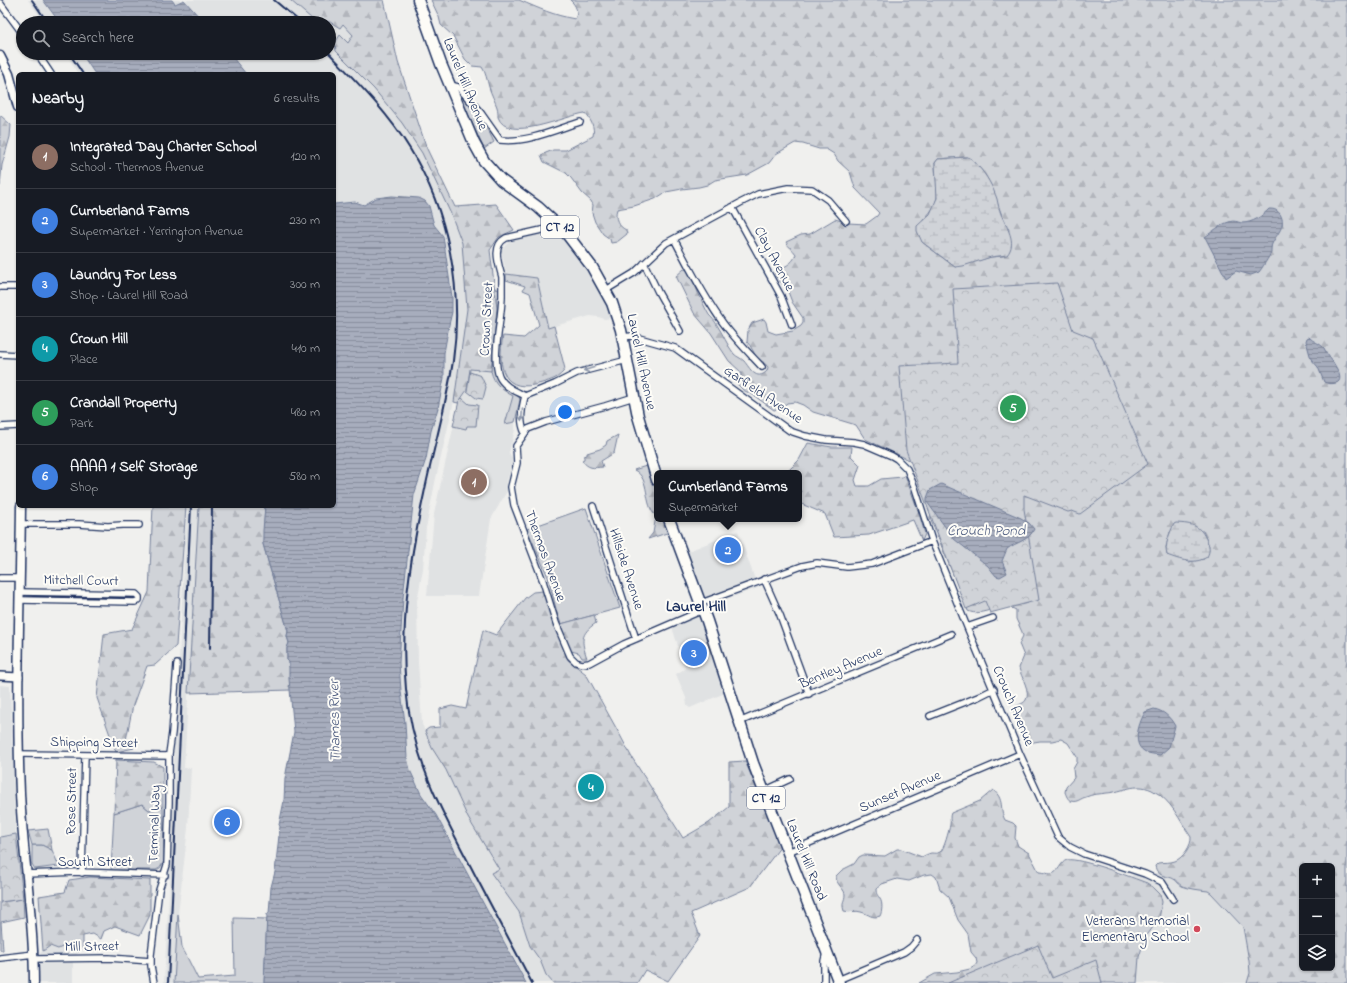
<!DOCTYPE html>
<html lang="en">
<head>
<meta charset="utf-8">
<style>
	body { margin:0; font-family:"Indie Flower",sans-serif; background:#242831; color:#f1f3f6 }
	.controls { position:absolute; right:12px; bottom:12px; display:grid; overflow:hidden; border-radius:6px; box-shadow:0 1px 3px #0004 }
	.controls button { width:36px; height:36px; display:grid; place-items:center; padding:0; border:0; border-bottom:1px solid #363941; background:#171b24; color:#f1f3f6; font:20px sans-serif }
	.you { position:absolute; left:565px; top:412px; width:14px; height:14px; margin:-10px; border:3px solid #fff; border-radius:50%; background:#1a73e8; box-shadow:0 0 0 6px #1a73e833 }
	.badge { display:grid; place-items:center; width:26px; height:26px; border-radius:50%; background:#0f766e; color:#fff; font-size:13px; font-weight:700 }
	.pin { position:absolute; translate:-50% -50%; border:2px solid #fff; box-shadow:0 1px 4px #0006 }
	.popup { position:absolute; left:654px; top:470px; width:148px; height:52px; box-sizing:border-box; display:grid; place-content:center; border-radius:6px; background:#171b24; filter:drop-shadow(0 1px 3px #0005); font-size:13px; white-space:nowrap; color:#9ea1a6 }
	.popup b { font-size:15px; color:#f1f3f6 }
	.popup::after { content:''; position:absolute; left:50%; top:100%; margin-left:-8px; border:8px solid transparent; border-top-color:#171b24 }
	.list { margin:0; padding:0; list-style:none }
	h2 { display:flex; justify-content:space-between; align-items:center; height:52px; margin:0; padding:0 16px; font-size:17px }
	h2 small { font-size:13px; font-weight:400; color:#9ea1a6 }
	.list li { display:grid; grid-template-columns:26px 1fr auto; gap:12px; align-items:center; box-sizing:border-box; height:64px; padding:0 16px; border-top:1px solid #363941 }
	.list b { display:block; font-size:15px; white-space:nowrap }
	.list p { margin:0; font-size:13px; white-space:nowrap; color:#9ea1a6 }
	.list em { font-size:13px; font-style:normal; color:#9ea1a6 }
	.icon { flex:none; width:22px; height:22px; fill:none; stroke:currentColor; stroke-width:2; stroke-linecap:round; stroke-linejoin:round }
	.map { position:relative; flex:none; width:1347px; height:983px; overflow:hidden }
	.search { position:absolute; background:#171b24; box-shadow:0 1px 3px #0004; left:16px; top:16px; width:320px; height:44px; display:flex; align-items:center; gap:10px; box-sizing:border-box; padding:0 14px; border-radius:22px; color:#9ea1a6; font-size:15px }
	.panel { position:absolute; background:#171b24; box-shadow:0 1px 3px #0004; left:16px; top:72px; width:320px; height:436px; border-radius:6px }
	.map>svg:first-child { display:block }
</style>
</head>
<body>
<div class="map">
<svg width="1347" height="983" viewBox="0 0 1347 983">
	<defs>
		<pattern id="forest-firs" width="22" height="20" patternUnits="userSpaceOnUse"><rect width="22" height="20" fill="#d0d3d8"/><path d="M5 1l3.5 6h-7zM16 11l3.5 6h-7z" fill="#b2b5bc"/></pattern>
		<pattern id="wetland-marsh" width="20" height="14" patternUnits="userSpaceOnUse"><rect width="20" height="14" fill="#d0d3d8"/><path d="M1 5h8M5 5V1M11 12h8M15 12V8" fill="none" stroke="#b2b5bc"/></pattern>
		<pattern id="park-crowns" width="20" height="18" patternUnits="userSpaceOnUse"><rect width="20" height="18" fill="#d0d3d8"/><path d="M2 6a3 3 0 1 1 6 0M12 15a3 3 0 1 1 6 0" fill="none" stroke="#b2b5bc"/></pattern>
		<pattern id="water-rules" width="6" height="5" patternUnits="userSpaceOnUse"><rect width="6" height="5" fill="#a7adbd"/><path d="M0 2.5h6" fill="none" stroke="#878d9d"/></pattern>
	</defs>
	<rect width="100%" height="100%" fill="#f0f0ee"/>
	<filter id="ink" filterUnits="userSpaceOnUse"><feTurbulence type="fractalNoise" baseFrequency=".025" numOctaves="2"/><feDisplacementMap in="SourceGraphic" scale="8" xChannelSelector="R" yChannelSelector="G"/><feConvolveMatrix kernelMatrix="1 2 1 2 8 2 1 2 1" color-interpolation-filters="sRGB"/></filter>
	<g filter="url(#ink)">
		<path fill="#e0e2e3" d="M28 0H43L60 23H45Z
			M172 0H317L341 21 358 39 421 135 455 208 470 244 467 309 455 397 436 478 426 528 423 569 417 601 418 662 422 724 432 748 446 770 474 828 499 869 491 873 519 912 530 946 540 960 546 975 553 983H526L436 815 421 794 410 769 406 753 405 723 401 691 399 663 403 598 414 495 426 459 431 428 438 408 445 375 444 353 453 309 449 272 443 236 434 225 429 206 426 202 419 198 392 196 376 198 364 205 355 202 334 204V74H246L229 53H329V23H207L201 19 184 0 175 4Z
			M66 53H81L95 74H78Z
			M555 230 585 265 607 304 611 318 605 319 598 317 590 316 548 328 537 278 506 274 501 250 509 242 540 234 550 233Z
			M470 369 491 371 493 378 499 386 513 396 505 424 515 422V430L509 453 514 461 507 481V491L491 519 479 596H427L434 514 459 401 467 390Z
			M187 506H199L184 768H191L188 828 178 914 174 983H164L170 879 167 878 168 870Z
			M738 531 758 588 707 606 686 552Z
			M701 615 727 692 690 708 687 706 686 698 676 674 686 668 683 662 672 627Z
			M0 685 10 686 16 834 0 837Z
			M1158 873 1166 877 1174 879 1183 886 1208 891 1211 893 1243 927 1249 961 1250 973 1247 983H1137V966L1145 938 1159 919 1131 877 1132 875Z
			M68 944 78 952 73 963V983H39L40 953 50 946Z"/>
		<path fill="#d0d3d8" stroke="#76819b" d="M495 288 499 290 500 299 495 351 505 387 519 397 520 400 515 422 505 424 513 396C502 390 494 384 491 371L497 308Z
			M586 508 620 608 561 624 557 613 548 577 527 529Z
			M142 804 149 810 163 807 164 861 160 868 156 870H111L114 813Z
			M32 845H42L52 850 59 866 35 869 32 864Z
			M178 914 182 947 198 979 235 976 234 918 267 919 264 983H174Z"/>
		<path fill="url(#forest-firs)" stroke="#76819b" fill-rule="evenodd" d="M290 0H384L398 62 427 149 455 207 496 204 514 230 499 237 490 250 497 308 491 371 470 369 467 390 458 403 454 402 467 309 462 243 451 214 422 153 402 123 374 89 336 51 335 43 340 35 348 43 353 35 343 24 340 28 330 22 312 19Z
			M431 0H519C540 9 553 15 575 19 579 12 576 5 570 0H1347V983H1247L1250 973 1249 961 1243 927 1211 893 1208 891C1200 890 1190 889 1182 886 1178 884 1177 880 1172 878 1165 876 1157 876 1155 866L1158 863C1163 862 1170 863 1175 861 1183 858 1192 845 1191 837 1179 820 1172 800 1152 790 1135 782 1123 792 1107 793 1100 794 1092 794 1086 797 1081 798 1077 803 1071 801 1068 800 1066 795 1065 792L1066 787 1074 778 1073 769 1077 762V757L1068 743 1061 739 1052 741H1040L1028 743C1018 736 1020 732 1018 722 1017 718 1014 714 1013 710 1016 704 1023 705 1026 700 1031 691 1021 677 1019 668L1024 656 1019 644 1023 636 1022 632 1016 619V610C1000 601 982 618 968 611L930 518 931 511 922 466 865 439 856 425 813 412 803 405 795 402 787 403 781 408 774 410 753 395 743 390 737 384 741 376V372L729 361 711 333 694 313 676 276 684 269 688 270C695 284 702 303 709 315 712 318 715 321 717 325 723 334 727 345 734 354 737 357 741 358 744 361 750 368 756 382 767 371L768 367C763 361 760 360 756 356 753 352 752 347 747 342L748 330 752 323 764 319 766 322 768 331 776 334 793 331 801 326 803 323V318L792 302 787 289 776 277 775 273C783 266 793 265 796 254 793 249 788 247 786 242L801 235 810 234 835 219 848 223 866 224 877 216 879 213 855 188 850 172 838 161 834 154 826 149H819L803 144 795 143 776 154 769 163 747 175 715 180 707 185 699 187 682 189 666 192 655 199 634 206 617 209C614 218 618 226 626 230L627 234 617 242 611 243 610 239 603 234 595 222 592 213 593 205 591 201 582 193 571 178 566 173 544 162 541 155 553 150H566L593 136C595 127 591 120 585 113 567 115 507 144 498 117 498 114 498 110 497 107 495 101 491 94 489 87 487 80 486 73 482 67L472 66 465 59 453 36 441 25 439 17ZM967 157C972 158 974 162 978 166 992 181 994 195 1001 213 1003 219 1007 224 1009 230L1003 256 991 257 955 267 922 242 923 220C945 199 935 188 935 163L938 159ZM1203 531 1209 546 1204 559 1189 562 1182 559 1167 555 1166 547 1170 532ZM1302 866H1332V968H1302Z
			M0 115 11 125 10 137 2 165 0 186Z
			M506 274 537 278 548 328 554 326 565 369C560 378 551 380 542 383 503 395 497 368 503 336L524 338 539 325 530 293 523 290 525 286 506 280Z
			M618 435 614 453 601 461 603 467C593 468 588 469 582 460L584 459V456L587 455V453L600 449 606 445 607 441Z
			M808 443 832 447H852L851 456 860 465 855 480 857 486H869L881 479 902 477 905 475 919 513 925 534 922 541 913 520 869 535 834 537 825 514 799 503 801 491 799 489V473H789L788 471 799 460Z
			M649 465 657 491V519H666L670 532 648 539 653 533 656 516C643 505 651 478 634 470Z
			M153 506H186L176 646 155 665 147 666 133 705 126 740 129 746 134 748 116 752 97 698 104 634 132 629 149 592Z
			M199 506H265L263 544 288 631 287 636 289 643 287 648V660L289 662 291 690 188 693Z
			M543 591 568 660 586 674 620 735 631 756 683 838 709 823 729 807V762L745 761 781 846 750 887 691 913 700 936 668 981 645 970 637 983H553L546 975 540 960 530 946 519 912 491 873 499 869 468 818 446 770 432 748 425 731 429 728 440 727V709L452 706 466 709 483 630 496 635 525 598 533 592Z
			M594 615 596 623C580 634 581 641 587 658H582L579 653 571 651 565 641 561 624Z
			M116 760 154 762 163 767V807L149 810 142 804 114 813Z
			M993 790C1005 799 999 809 1005 820L1013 823 1016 826 1015 838 1018 846 1029 853 1039 872C1043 872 1048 874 1051 874 1059 873 1060 862 1067 860 1079 857 1133 878 1147 883L1154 888 1160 894 1162 902 1159 919 1145 938 1139 957 1137 983H919L935 974 957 972 970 969 975 966 977 963 976 958 971 952 968 934 958 920 949 897 940 889 936 877 932 874 924 875 909 881 897 879 882 884 876 889C876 895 878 895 880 899 883 903 882 912 880 916 872 919 869 914 861 912 856 910 850 913 844 911 841 901 845 902 845 894 844 888 836 885 836 876L842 870 854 864 859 857 863 855 885 856 897 849H901L922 857C925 855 928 854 931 853 934 853 937 854 940 852 944 850 949 830 950 825 951 820 949 817 951 813L980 801Z
			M48 829 52 850 42 845H32L28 831Z
			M90 877 150 880V915L140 935 115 926 104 931 101 939 93 934 83 936V948L78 952 68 944 58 949 50 946 43 951 39 896 65 892 69 880Z
			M23 899 24 917 1 922 3 950H0V902Z"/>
		<path fill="url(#wetland-marsh)" stroke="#76819b" d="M967 157C972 158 975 162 978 166 987 176 993 187 997 199 998 204 999 209 1001 214 1006 227 1018 242 1007 255L991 257 963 266 955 267 922 242 917 231V226L930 214 937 198 935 163 938 159Z
			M1176 523C1193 524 1200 525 1207 541 1210 547 1210 551 1207 557 1194 565 1180 560 1167 555 1164 546 1170 532 1174 524Z"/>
		<path fill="url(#park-crowns)" stroke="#76819b" d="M457 90 486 126 494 142 484 149Z
			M1057 283 1073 330 1093 338 1148 464 1080 514 1072 511 1068 512 1024 495V509L1039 600 990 613 985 601 966 609 906 450 899 366 958 363 953 289Z
			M470 372 481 376 486 387 483 399 476 398 467 391Z
			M462 398 469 404 478 405 476 426H467L466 429 453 426 459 401Z
			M16 834 23 899 0 902V837Z
			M1038 945 1052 978 1096 960 1102 983H948Z"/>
		<path fill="url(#water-rules)" stroke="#6f7b97" d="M43 0H172L175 4 184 0 201 19 207 23H60Z
			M81 53H229L246 74H95Z
			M392 196 419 198 425 201 429 206 434 225 443 236 452 297V312L449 325 444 353V378L438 408 431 431 426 459 414 495 403 598 399 663 401 691 405 723 407 758 410 770 421 794 436 815 526 983H264L267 914 269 913 271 887 275 872 280 826 279 825 284 801 285 778 294 732 289 679V662L287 660V648L289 643 287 636 288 631 263 544V531L265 506H334V204L355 202 364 205 376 198Z
			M1269 209C1275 209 1277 210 1280 214 1287 226 1277 233 1272 244 1271 246 1271 250 1271 253 1270 255 1261 270 1259 272L1251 275 1236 271 1226 278 1205 237C1212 232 1221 224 1229 222 1234 220 1237 222 1242 223 1253 223 1262 216 1269 209Z
			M1309 337C1313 342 1320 343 1324 348 1325 350 1326 352 1327 354 1331 359 1347 380 1336 383 1332 384 1328 384 1324 382L1318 367 1311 359 1306 341 1307 338Z
			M941 484 1021 518 1029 523 1034 529C1029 541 1016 542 1007 549L1002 561 1007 573 1000 577 996 576 988 566 954 539 927 502V498L930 490Z
			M1154 709C1164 711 1170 717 1175 726L1169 747 1160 755C1154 754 1148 754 1144 751 1131 743 1140 721 1145 712Z"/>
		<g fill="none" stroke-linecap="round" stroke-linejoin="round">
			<defs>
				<path id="minor" d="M0 3 23 34
					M37 53 51 74
					M450 85 458 87 481 113 500 140C527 143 555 130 580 122
					M732 207 781 296 792 325
					M556 224 546 229 506 238C491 246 499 265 502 277 502 283 502 288 502 293 503 316 491 354 499 376 504 387 516 391 525 396L555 384 577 373 627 360
					M674 239C689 267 704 297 723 323 735 339 749 353 762 367
					M644 263 658 292 680 331
					M0 287H18
					M606 290 634 273 666 243 740 203 758 194 788 188 812 189 828 200 846 221
					M622 337 632 336 675 348 790 431 805 436 826 440 854 442 864 444 892 456 897 459 907 469 915 488 932 541 967 627 1020 754 1058 837 1070 847 1084 854 1145 874 1162 882 1173 899
					M0 354 18 355
					M634 397 605 406 546 422 528 429 516 446 517 463 511 487 514 505 543 581 556 623 570 656 576 662 582 664 589 663 624 644 703 610
					M0 427 18 426
					M525 433C519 421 522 408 525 396
					M593 506 636 639
					M21 524H79L108 526 122 525H139
					M0 578H20
					M764 579 780 615 809 694
					M20 600 135 602 139 600V597L136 594 20 592
					M701 603 802 566 817 563 847 567 872 564 932 541
					M967 627 993 618
					M930 716 978 697 994 689
					M739 722 951 634
					M19 754 169 756
					M764 791 790 779
					M788 852 1020 754
					M82 873 85 755
					M26 874 78 872 165 875
					M0 958 34 954
					M34 959 109 958 151 961
					M838 980 904 952 911 947 917 940
					M154 983 151 966V955L159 890 167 865 169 802V754L172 733 177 664
					M824 983V961L826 953"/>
				<path id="tertiary" d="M0 676 19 677"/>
				<path id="secondary" d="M0 56 9 74 18 107
					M21 506C20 602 16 698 20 793 23 857 34 919 34 983"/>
				<path id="trunk" d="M418 0 441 64 474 143 484 161 501 180 538 207 566 233 592 267 612 303 621 330 638 416 657 480
					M669 519 707 621 753 763 839 983"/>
			</defs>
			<use href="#minor" stroke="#1b2f5e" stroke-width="8"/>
			<use href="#tertiary" stroke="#1b2f5e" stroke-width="10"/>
			<use href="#secondary" stroke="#1b2f5e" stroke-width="11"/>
			<use href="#trunk" stroke="#1b2f5e" stroke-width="13"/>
			<use href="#minor" stroke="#fdfcf7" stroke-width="5.5"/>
			<use href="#tertiary" stroke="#fdfcf7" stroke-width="7"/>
			<use href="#secondary" stroke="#fdfcf7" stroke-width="8"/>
			<use href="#trunk" stroke="#fdfcf7" stroke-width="10"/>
			<path stroke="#1b2f5e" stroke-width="2" d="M32 0 48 23
				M274 0 299 21
				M69 53 83 74
				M329 53C358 83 388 113 410 149 449 212 463 289 453 361 446 406 433 450 424 494 410 558 400 624 406 689 412 756 440 809 471 867 491 906 512 944 532 983
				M210 648 212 506
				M168 983 191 506"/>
		</g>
		<defs><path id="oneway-shaft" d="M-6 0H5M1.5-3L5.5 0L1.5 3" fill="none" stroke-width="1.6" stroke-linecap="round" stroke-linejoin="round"/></defs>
		<g stroke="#8c96aa">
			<use href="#oneway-shaft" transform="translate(589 369) rotate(163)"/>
			<use href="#oneway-shaft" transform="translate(522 415) rotate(94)"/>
		</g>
	</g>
	<circle fill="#d1495b" stroke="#fdfcf7" stroke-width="1.5" cx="1197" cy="929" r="4"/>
	<g text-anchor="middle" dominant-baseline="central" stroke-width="4" stroke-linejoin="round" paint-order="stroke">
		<g fill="#fdfcf7" stroke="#5f6c8c" stroke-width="1">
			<rect x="541" y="216" width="38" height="22" rx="3"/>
			<rect x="747" y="787" width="38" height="22" rx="3"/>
		</g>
		<g font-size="13" font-weight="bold" fill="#1b2f5e">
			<text x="560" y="227">CT 12</text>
			<text x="766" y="798">CT 12</text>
		</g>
		<g font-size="14" fill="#1b2f5e" stroke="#fdfcf7">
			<text transform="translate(465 84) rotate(68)">Laurel Hill Avenue</text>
			<text transform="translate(774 259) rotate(62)">Clay Avenue</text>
			<text transform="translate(487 319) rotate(-87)">Crown Street</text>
			<text transform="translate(641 362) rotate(78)">Laurel Hill Avenue</text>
			<text transform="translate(763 395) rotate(34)">Garfield Avenue</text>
			<text transform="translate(545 556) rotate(70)">Thermos Avenue</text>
			<text transform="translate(626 569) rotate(72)">Hillside Avenue</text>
			<text transform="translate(81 581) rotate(1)">Mitchell Court</text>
			<text transform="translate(841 668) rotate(-23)">Bentley Avenue</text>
			<text transform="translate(1013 706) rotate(67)">Crouch Avenue</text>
			<text transform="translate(94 743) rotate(1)">Shipping Street</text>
			<text transform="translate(900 792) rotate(-23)">Sunset Avenue</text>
			<text transform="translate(72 801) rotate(-89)">Rose Street</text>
			<text transform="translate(155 824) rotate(-88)">Terminal Way</text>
			<text transform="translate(806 860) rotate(68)">Laurel Hill Road</text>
			<text x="95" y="862">South Street</text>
			<text transform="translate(92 947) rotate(-1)">Mill Street</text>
		</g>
		<g font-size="14" fill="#1b2f5e" stroke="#fdfcf7" text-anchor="end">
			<text x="1189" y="921">Veterans Memorial<tspan x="1189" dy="16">Elementary School</tspan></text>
		</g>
		<g font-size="15" font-style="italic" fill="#4c5b7f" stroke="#fdfcf7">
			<text x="986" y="531">Crouch Pond</text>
			<text transform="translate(335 721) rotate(-91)">Thames River</text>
		</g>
		<g font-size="16" font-weight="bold" fill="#1b2f5e" stroke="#fdfcf7">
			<text x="696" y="607">Laurel Hill</text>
		</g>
	</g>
</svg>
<div class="controls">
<button>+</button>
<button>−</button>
<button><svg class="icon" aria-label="layers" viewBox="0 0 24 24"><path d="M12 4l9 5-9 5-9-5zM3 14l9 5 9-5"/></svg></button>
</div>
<div class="you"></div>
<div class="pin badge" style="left:474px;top:482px;background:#8d6e63">1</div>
<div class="pin badge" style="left:728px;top:550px;background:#3f7fe0">2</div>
<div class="popup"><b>Cumberland Farms</b>Supermarket</div>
<div class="pin badge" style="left:694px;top:653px;background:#3f7fe0">3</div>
<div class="pin badge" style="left:591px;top:787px;background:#0f9aa8">4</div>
<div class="pin badge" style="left:1013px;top:408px;background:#2e9e5b">5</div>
<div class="pin badge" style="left:227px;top:822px;background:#3f7fe0">6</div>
<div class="search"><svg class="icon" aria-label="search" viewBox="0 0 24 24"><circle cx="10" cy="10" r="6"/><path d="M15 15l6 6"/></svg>Search here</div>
<section class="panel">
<h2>Nearby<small>6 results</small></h2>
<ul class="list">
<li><span class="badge" style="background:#8d6e63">1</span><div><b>Integrated Day Charter School</b><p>School · Thermos Avenue</p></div><em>120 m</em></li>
<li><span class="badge" style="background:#3f7fe0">2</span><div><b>Cumberland Farms</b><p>Supermarket · Yerrington Avenue</p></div><em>230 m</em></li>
<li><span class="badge" style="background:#3f7fe0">3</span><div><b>Laundry For Less</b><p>Shop · Laurel Hill Road</p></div><em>300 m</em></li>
<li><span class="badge" style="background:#0f9aa8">4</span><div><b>Crown Hill</b><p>Place</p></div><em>410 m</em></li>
<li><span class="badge" style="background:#2e9e5b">5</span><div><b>Crandall Property</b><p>Park</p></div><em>480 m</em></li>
<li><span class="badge" style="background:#3f7fe0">6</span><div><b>AAAA 1 Self Storage</b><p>Shop</p></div><em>580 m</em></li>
</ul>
</section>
</div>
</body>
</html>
